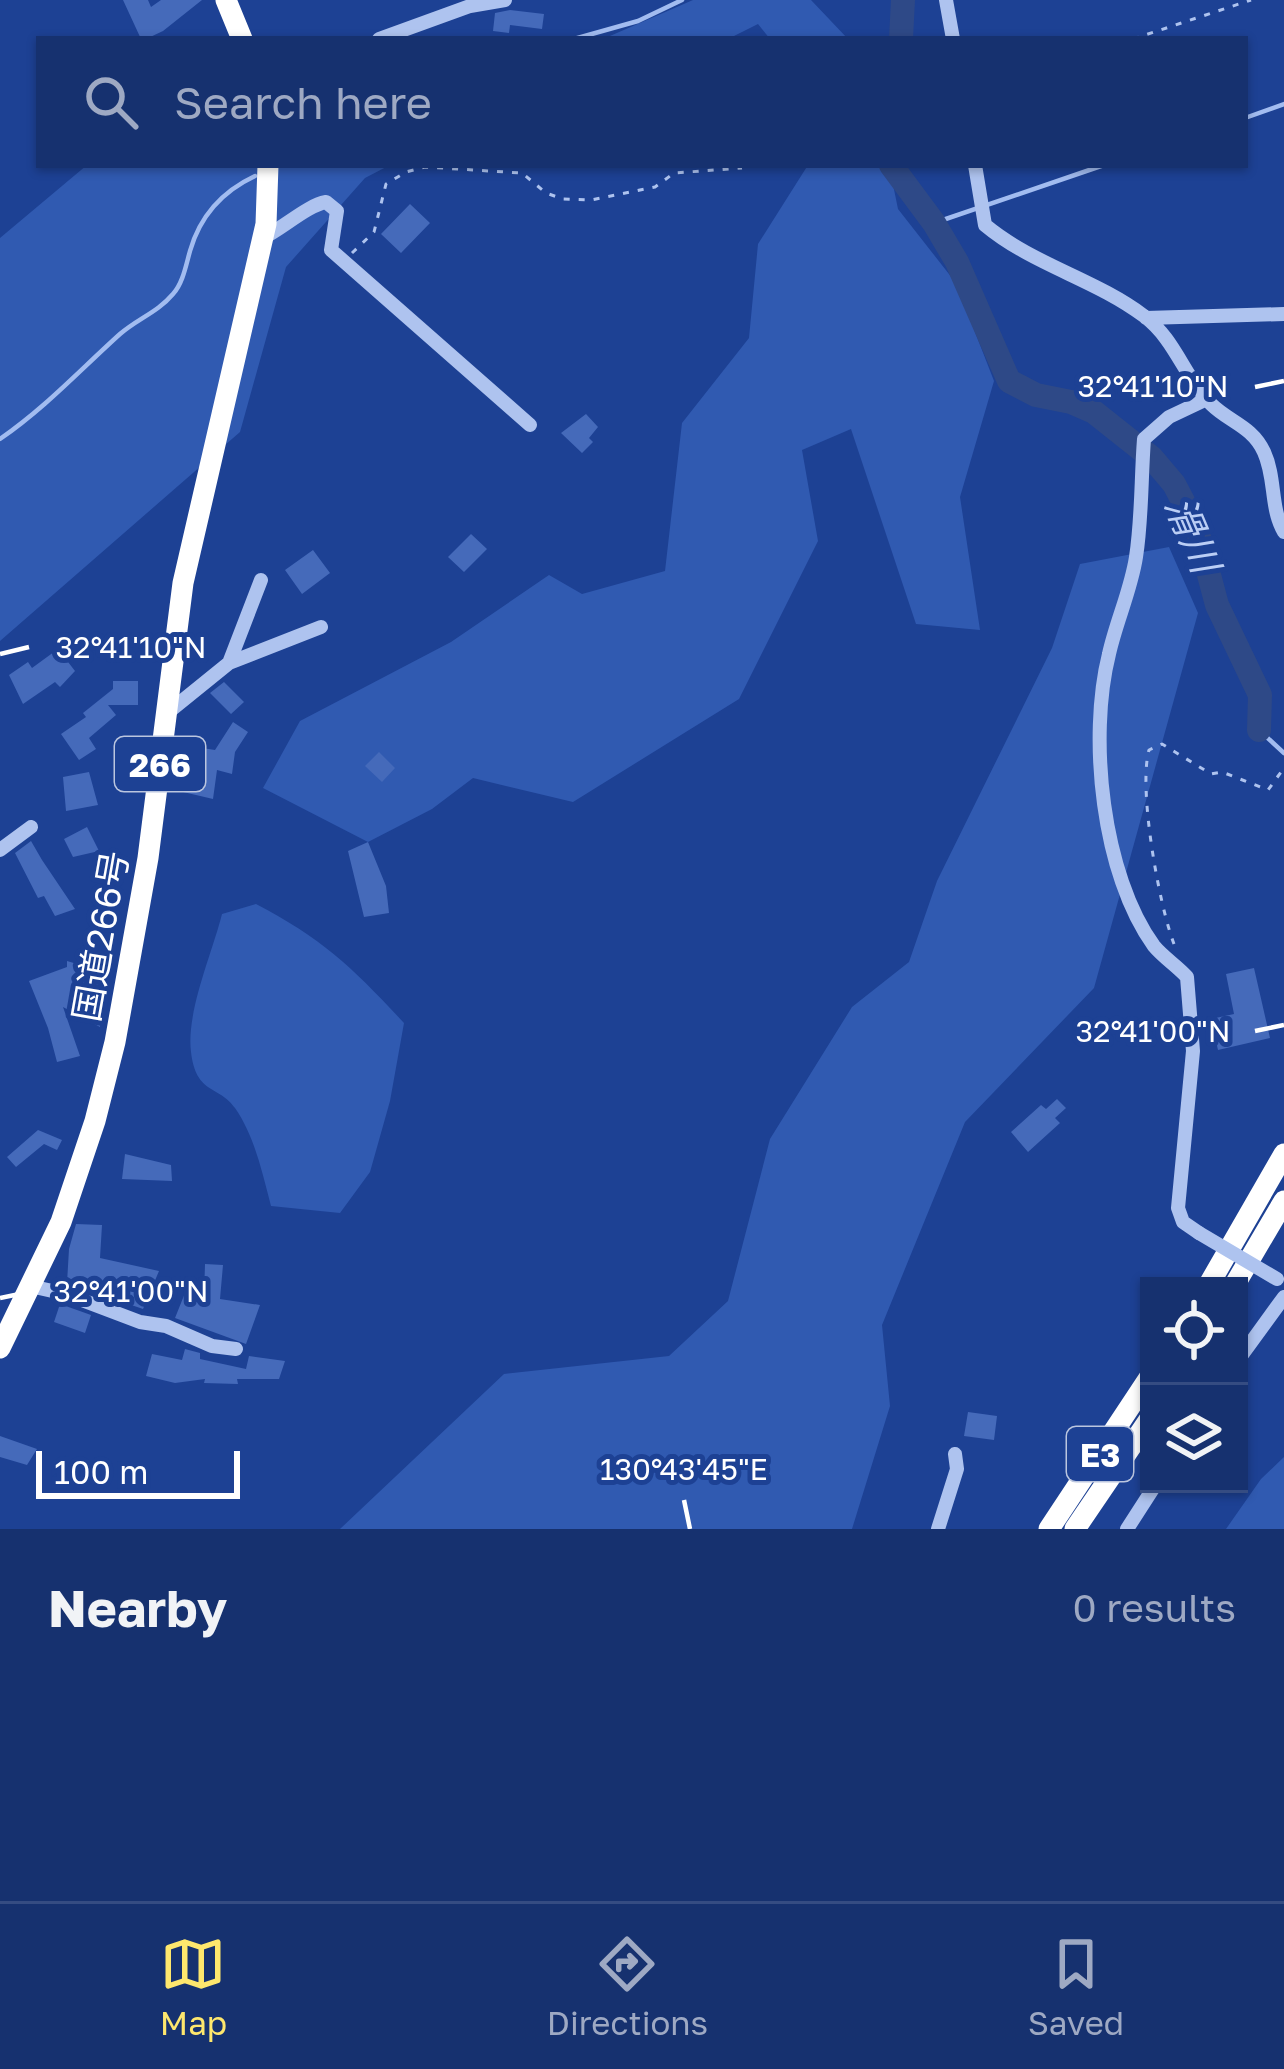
<!DOCTYPE html>
<html lang="en">
<head>
<meta charset="utf-8">
<style>
	body { margin:0; font-family:"Golos Text","Noto Sans JP",sans-serif; background:#233d77; color:#f1f3f6 }
	.controls { position:absolute; right:36px; bottom:36px; display:grid; overflow:hidden; border-radius:0px; box-shadow:0 3px 9px #0004 }
	.controls button { width:108px; height:108px; display:grid; place-items:center; padding:0; border:0; border-bottom:3px solid #354c82; background:#16316f; color:#f1f3f6; font:60px sans-serif }
	.scale { position:absolute; left:36px; bottom:30px; width:204px; box-sizing:border-box; padding-left:12px; border:6px solid #fff; border-top:0; font-size:33px; line-height:42px; white-space:nowrap; color:#fff; -webkit-text-stroke:9px #1d4194; paint-order:stroke }
	.list { margin:0; padding:0; list-style:none }
	h2 { display:flex; justify-content:space-between; align-items:center; height:156px; margin:0; padding:0 48px; font-size:51px }
	h2 small { font-size:39px; font-weight:400; color:#9ea9c3 }
	.icon { flex:none; width:66px; height:66px; fill:none; stroke:currentColor; stroke-width:2; stroke-linecap:round; stroke-linejoin:round }
	.map { position:relative; flex:none; width:1284px; height:1529px; overflow:hidden }
	.search { position:absolute; background:#16316f; box-shadow:0 3px 9px #0004; left:36px; right:36px; top:36px; height:132px; display:flex; align-items:center; gap:30px; box-sizing:border-box; padding:0 42px; border-radius:0px; color:#9ea9c3; font-size:45px }
	.sheet { height:372px; background:#16316f }
	nav { display:flex; justify-content:space-around; align-items:center; box-sizing:border-box; height:168px; border-top:3px solid #354c82; background:#16316f; font-size:33px; color:#9ea9c3 }
	nav a { display:grid; justify-items:center; gap:6px }
	nav .on { color:#fee76d }
	.map>svg:first-child { display:block }
</style>
</head>
<body>
<div class="map">
<svg width="1284" height="1529" viewBox="0 0 1284 1529">
	<rect width="100%" height="100%" fill="#1d4194"/>
	<path fill="#305ab1" d="M693 0H811L848 39H770L758 24 728 39H603Z
		M87 165H390L365 178 286 267 240 432 0 641V238Z
		M808 165H889L898 209 956 283 994 381 960 497 980 630 916 624 851 429 802 450 818 541 739 699 573 802 473 778 432 809 368 842 263 788 300 721 451 642 549 575 582 594 665 571 682 423 749 338 758 244Z
		M1169 547 1198 613 1094 988 965 1122 882 1325 890 1406 852 1529H340L504 1374 669 1356 728 1301 770 1139 852 1007 909 962 937 881 1052 648 1080 564Z
		M256 904C323 939 353 968 404 1023L390 1101 370 1172 340 1213 271 1206C262 1172 255 1137 235 1108 219 1085 196 1095 191 1052 186 1012 212 954 222 914Z
		M1284 1457V1529H1226L1261 1479Z"/>
	<g fill="none" stroke-linecap="round" stroke-linejoin="round">
		<path stroke="#a2bcf0" stroke-width="4.5" d="M574 39 638 21 682 0
			M1245 118 1284 104
			M934 223 1104 165
			M0 439C45 408 80 370 120 334 137 319 158 312 173 294 183 283 186 265 190 251 200 216 223 191 255 176
			M1259 730 1284 753"/>
		<path stroke="#2e4987" stroke-width="24" d="M901 39 903 0
			M891 165 934 223 957 262 1009 381 1036 395 1071 402 1094 412 1152 458 1174 484 1196 526 1217 605 1260 695 1259 730"/>
	</g>
	<path fill="#456aba" d="M123 0H148L151 7 161 0H202L163 31 146 39H141Z
		M510 10 544 14 542 29 510 25 509 33 493 31 495 13Z
		M410 204 430 223 401 253 381 234Z
		M586 414 598 427 589 438 593 442 582 453 561 433Z
		M471 534 487 549 464 572 448 557Z
		M313 550 330 573 302 594 285 570Z
		M58 649 75 671 60 687 55 682 23 704 9 675 28 662 32 668Z
		M113 681H138V705H108L116 715 89 738 96 749 79 760 61 734 86 717 83 713 113 689Z
		M224 682 244 702 231 714 210 693Z
		M233 722 248 732 235 752 232 774 217 770 213 799 179 791 183 745 215 750Z
		M379 752 395 768 382 782 365 766Z
		M89 772 98 805 66 811 63 777Z
		M87 827 99 851 73 857 64 839Z
		M31 841 42 860 75 909 55 916 44 896 38 898 15 853Z
		M368 842 386 886 389 913 364 917 348 851Z
		M67 961 104 972 100 1027 63 1007 80 1056 57 1062 48 1028 29 981 67 967Z
		M1254 968 1270 1038 1218 1050 1211 1019 1234 1014 1226 974Z
		M1057 1099 1066 1108 1055 1118 1060 1123 1028 1152 1011 1132 1041 1105 1046 1109Z
		M38 1130 62 1140 57 1150 44 1144 16 1167 7 1157Z
		M125 1154 171 1165 172 1181 122 1179Z
		M76 1224 102 1225 100 1258 159 1271 143 1309 67 1283 69 1249Z
		M205 1264 223 1265 220 1299 260 1305 246 1344 175 1318 185 1293 204 1296Z
		M60 1304 91 1315 85 1333 54 1322Z
		M185 1349 200 1353V1359L246 1369 249 1356 285 1361 279 1379H237L238 1384 204 1383 205 1379 175 1383 146 1376 152 1354 182 1360Z
		M968 1412 997 1416 994 1440 964 1436Z
		M0 1436 37 1449 27 1465 0 1457Z"/>
	<g fill="none" stroke-linecap="round" stroke-linejoin="round">
		<path stroke="#aec3ef" stroke-width="3" stroke-dasharray="6 9" stroke-linecap="butt" d="M1133 39 1251 0
			M352 253 374 232 386 184 406 172 425 167 522 173 546 193 563 199 591 200 655 187 674 173 742 168
			M1174 944C1159 905 1138 789 1149 750L1162 744 1211 774 1222 772 1268 790 1284 768"/>
		<path stroke="#aec3ef" stroke-width="14" d="M946 0 953 39
			M379 39 470 6 505 0
			M975 165 985 225C1033 265 1095 279 1144 316 1176 340 1184 377 1211 404 1229 422 1252 426 1264 452 1276 478 1270 508 1284 532
			M263 238C283 228 308 205 326 202L337 211 331 250 530 425
			M1146 318 1284 314
			M166 714 229 663 261 580 229 663 321 627
			M0 850 31 827
			M1199 1233 1183 1222 1178 1208 1193 1051 1187 977C1177 966 1163 957 1154 946 1102 875 1088 737 1109 654 1116 622 1131 590 1136 557 1142 519 1141 478 1144 439L1169 417 1207 399
			M30 1286 66 1294 140 1322 166 1326 212 1346 236 1349
			M1239 1359 1284 1297
			M938 1529 957 1469 955 1454
			M1127 1529 1156 1484"/>
		<path stroke="#fff" stroke-width="21" d="M226 0 242 39
			M1208 1286 1284 1154
			M1234 1286 1284 1201
			M0 1348 61 1222 95 1121 115 1042 148 858 183 583 266 224 268 165
			M1049 1529 1149 1378
			M1075 1529 1149 1420"/>
		<path stroke="#aec3ef" stroke-width="14" d="M1199 1233 1277 1279"/>
	</g>
	<path fill="none" stroke="#fff" stroke-width="4.5" d="M1255 387 1284 381M0 654 29 647M1255 1031 1284 1025M0 1298 29 1292M684 1500 690 1529"/>
	<g text-anchor="middle" dominant-baseline="central" stroke-width="10" stroke-linejoin="round" paint-order="stroke">
		<g fill="#1d4194" stroke="#bbc6df" stroke-width="3">
			<rect x="115" y="737" width="90" height="54" rx="9"/>
			<rect x="1067" y="1427" width="66" height="54" rx="9"/>
		</g>
		<g font-size="33" font-weight="bold" fill="#fff">
			<text x="160" y="764">266</text>
			<text x="1100" y="1454">E3</text>
		</g>
		<g font-size="36" fill="#fff" stroke="#1d4194">
			<text transform="translate(100 936) rotate(-80)">国道266号</text>
		</g>
		<g font-size="39" font-style="italic" fill="#bbcef5" stroke="#1d4194">
			<text transform="translate(1193 534) rotate(67)">滑川</text>
		</g>
	</g>
	<g font-size="30" text-anchor="middle" fill="#fff" stroke="#1d4194" stroke-width="10" stroke-linejoin="round" paint-order="stroke">
		<text x="1153" y="397">32°41'10"N</text>
		<text x="131" y="658">32°41'10"N</text>
		<text x="1153" y="1042">32°41'00"N</text>
		<text x="131" y="1302">32°41'00"N</text>
		<text x="684" y="1480">130°43'45"E</text>
	</g>
</svg>
<div class="controls">
<button><svg class="icon" aria-label="locate" viewBox="0 0 24 24"><circle cx="12" cy="12" r="6"/><path d="M12 2v4M12 18v4M2 12h4M18 12h4"/></svg></button>
<button><svg class="icon" aria-label="layers" viewBox="0 0 24 24"><path d="M12 4l9 5-9 5-9-5zM3 14l9 5 9-5"/></svg></button>
</div>
<div class="scale">100 m</div>
<div class="search"><svg class="icon" aria-label="search" viewBox="0 0 24 24"><circle cx="10" cy="10" r="6"/><path d="M15 15l6 6"/></svg>Search here</div>
</div>
<section class="sheet">
<h2>Nearby<small>0 results</small></h2>
<ul class="list">
</ul>
</section>
<nav>
<a class="on"><svg class="icon" aria-label="map" viewBox="0 0 24 24"><path d="M3 6l6-2 6 2 6-2v14l-6 2-6-2-6 2zM9 4v14M15 6v14"/></svg>Map</a>
<a><svg class="icon" aria-label="directions" viewBox="0 0 24 24"><path d="M12 3l9 9-9 9-9-9zM9 14v-3h6M13 9l2 2-2 2"/></svg>Directions</a>
<a><svg class="icon" aria-label="saved" viewBox="0 0 24 24"><path d="M7 4h10v16l-5-4-5 4z"/></svg>Saved</a>
</nav>
</body>
</html>
